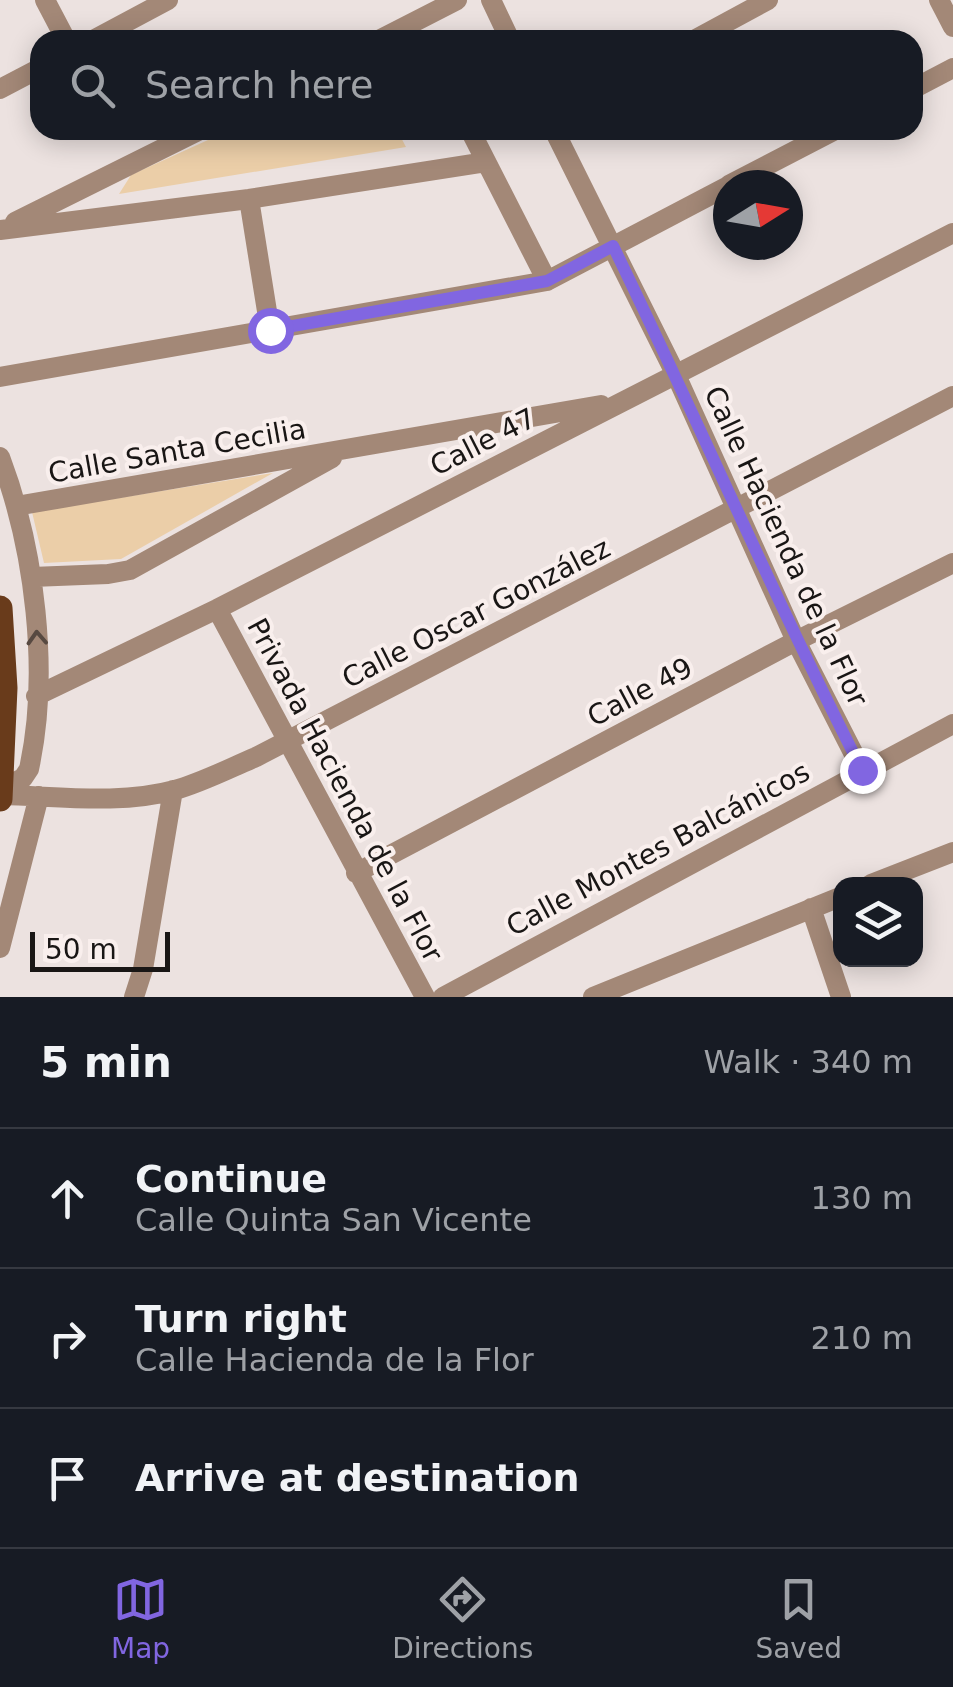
<!DOCTYPE html>
<html lang="en">
<head>
<meta charset="utf-8">
<style>
	body { margin:0; font-family:"DejaVu Sans",sans-serif; background:#20242c; color:#f1f3f6 }
	.controls { position:absolute; right:30px; bottom:30px; display:grid; overflow:hidden; border-radius:20px; box-shadow:0 5px 25px #0003 }
	.controls button { width:90px; height:90px; display:grid; place-items:center; padding:0; border:0; border-bottom:2px solid #363941; background:#171b24; color:#f1f3f6; font:50px sans-serif }
	.compass { position:absolute; left:713px; top:170px; width:90px; height:90px; border-radius:50%; background:#171b24; box-shadow:0 5px 25px #0003; rotate:79deg }
	.scale { position:absolute; left:30px; bottom:25px; width:140px; box-sizing:border-box; padding-left:10px; border:5px solid #191615; border-top:0; font-size:28px; line-height:35px; white-space:nowrap; color:#191615; -webkit-text-stroke:8px #f9efed; paint-order:stroke }
	.stop { position:absolute; width:30px; height:30px; margin:-22px; border:8px solid #8166e1; border-radius:50%; background:#fff }
	.stop.end { background:#8166e1; border-color:#fff; box-shadow:0 2px 10px #0008 }
	.list { margin:0; padding:0; list-style:none }
	h2 { display:flex; justify-content:space-between; align-items:center; height:130px; margin:0; padding:0 40px; font-size:42px }
	h2 small { font-size:32px; font-weight:400; color:#9ea1a6 }
	.list li { display:grid; grid-template-columns:65px 1fr auto; gap:30px; align-items:center; box-sizing:border-box; height:140px; padding:0 40px; border-top:2px solid #363941 }
	.list b { display:block; font-size:38px; white-space:nowrap }
	.list p { margin:0; font-size:32px; white-space:nowrap; color:#9ea1a6 }
	.list em { font-size:32px; font-style:normal; color:#9ea1a6 }
	.icon { flex:none; width:55px; height:55px; fill:none; stroke:currentColor; stroke-width:2; stroke-linecap:round; stroke-linejoin:round }
	.map { position:relative; flex:none; width:953px; height:997px; overflow:hidden }
	.search { position:absolute; background:#171b24; box-shadow:0 5px 25px #0003; left:30px; right:30px; top:30px; height:110px; display:flex; align-items:center; gap:25px; box-sizing:border-box; padding:0 35px; border-radius:30px; color:#9ea1a6; font-size:38px }
	.sheet { height:550px; background:#171b24 }
	nav { display:flex; justify-content:space-around; align-items:center; box-sizing:border-box; height:140px; border-top:2px solid #363941; background:#171b24; font-size:28px; color:#9ea1a6 }
	nav a { display:grid; justify-items:center; gap:5px }
	nav .on { color:#8166e1 }
	.map>svg:first-child { display:block }
</style>
</head>
<body>
<div class="map">
<svg width="953" height="997" viewBox="0 0 953 997">
	<rect width="100%" height="100%" fill="#ece2e0"/>
	<path fill="#ebcea8" d="M230 130H397L406 147 119 194 131 175Z
		M273 473 121 559 44 563 32 512Z"/>
	<g fill="none" stroke-linecap="round" stroke-linejoin="round">
		<path stroke="#a38877" stroke-width="20" d="M45 0 66 40
			M491 0 510 40
			M939 0 953 27
			M93 40 168 0
			M379 40 457 0
			M694 40 768 0
			M0 89 40 68
			M913 89 953 68
			M470 130 547 281
			M554 130 676 375 796 641 862 770
			M729 185 835 130
			M249 199 270 330
			M15 222 200 130
			M0 230 249 199 486 162
			M0 377 547 281 728 186
			M0 457C35 549 50 673 29 769L23 778 1 789
			M16 506 601 405
			M32 577 108 574 130 570 332 458
			M217 609 425 997
			M36 696 217 609 953 233
			M1 795C57 796 120 805 175 790 203 782 230 768 256 757L953 396
			M356 873 796 641 953 563
			M871 884 953 852
			M811 908 841 997
			M0 948 39 796
			M134 997 143 969 173 790
			M443 997 953 724
			M593 997 840 897"/>
		<path stroke="#693b1b" stroke-width="25" d="M0 608 5 688 0 799"/>
	</g>
	<defs><path id="oneway-chevron" d="M-2-3.5L2.5 0L-2 3.5" fill="none" stroke-width="1.6" stroke-linecap="round" stroke-linejoin="round" transform="scale(2.5)"/></defs>
	<use stroke="#574941" href="#oneway-chevron" transform="translate(37 638) rotate(-93)"/>
	<g fill="none" stroke-linecap="round" stroke-linejoin="round">
		<path stroke="#8166e1" stroke-width="12" d="M270 330 547 281 613 246C698 420 774 598 862 770"/>
	</g>
	<g text-anchor="middle" dominant-baseline="central" stroke-width="8" stroke-linejoin="round" paint-order="stroke">
		<g font-size="28" fill="#191615" stroke="#f9efed">
			<text transform="translate(483 442) rotate(-27)">Calle 47</text>
			<text transform="translate(177 451) rotate(-10)">Calle Santa Cecilia</text>
			<text transform="translate(786 546) rotate(65)">Calle Hacienda de la Flor</text>
			<text transform="translate(476 613) rotate(-27)">Calle Oscar González</text>
			<text transform="translate(640 692) rotate(-28)">Calle 49</text>
			<text transform="translate(345 790) rotate(62)">Privada Hacienda de la Flor</text>
			<text transform="translate(658 849) rotate(-28)">Calle Montes Balcánicos</text>
		</g>
	</g>
</svg>
<div class="controls">
<button><svg class="icon" aria-label="layers" viewBox="0 0 24 24"><path d="M12 4l9 5-9 5-9-5zM3 14l9 5 9-5"/></svg></button>
</div>
<svg class="compass" viewBox="-18 -18 36 36"><path d="M0-13l5 13h-10z" fill="#e53935"/><path d="M0 13l5-13h-10z" fill="#9ea1a6"/></svg>
<div class="scale">50 m</div>
<div class="stop" style="left:270px;top:330px"></div>
<div class="stop end" style="left:862px;top:770px"></div>
<div class="search"><svg class="icon" aria-label="search" viewBox="0 0 24 24"><circle cx="10" cy="10" r="6"/><path d="M15 15l6 6"/></svg>Search here</div>
</div>
<section class="sheet">
<h2>5 min<small>Walk · 340 m</small></h2>
<ul class="list">
<li><svg class="icon" aria-label="ahead" viewBox="0 0 24 24"><path d="M12 20V5M6 11l6-6 6 6"/></svg><div><b>Continue</b><p>Calle Quinta San Vicente</p></div><em>130 m</em></li>
<li><svg class="icon" aria-label="right" viewBox="0 0 24 24"><path d="M7 20v-9h11M14 6l5 5-5 5"/></svg><div><b>Turn right</b><p>Calle Hacienda de la Flor</p></div><em>210 m</em></li>
<li><svg class="icon" aria-label="arrive" viewBox="0 0 24 24"><path d="M6 21V4h12l-3 4 3 4H6"/></svg><div><b>Arrive at destination</b></div></li>
</ul>
</section>
<nav>
<a class="on"><svg class="icon" aria-label="map" viewBox="0 0 24 24"><path d="M3 6l6-2 6 2 6-2v14l-6 2-6-2-6 2zM9 4v14M15 6v14"/></svg>Map</a>
<a><svg class="icon" aria-label="directions" viewBox="0 0 24 24"><path d="M12 3l9 9-9 9-9-9zM9 14v-3h6M13 9l2 2-2 2"/></svg>Directions</a>
<a><svg class="icon" aria-label="saved" viewBox="0 0 24 24"><path d="M7 4h10v16l-5-4-5 4z"/></svg>Saved</a>
</nav>
</body>
</html>
